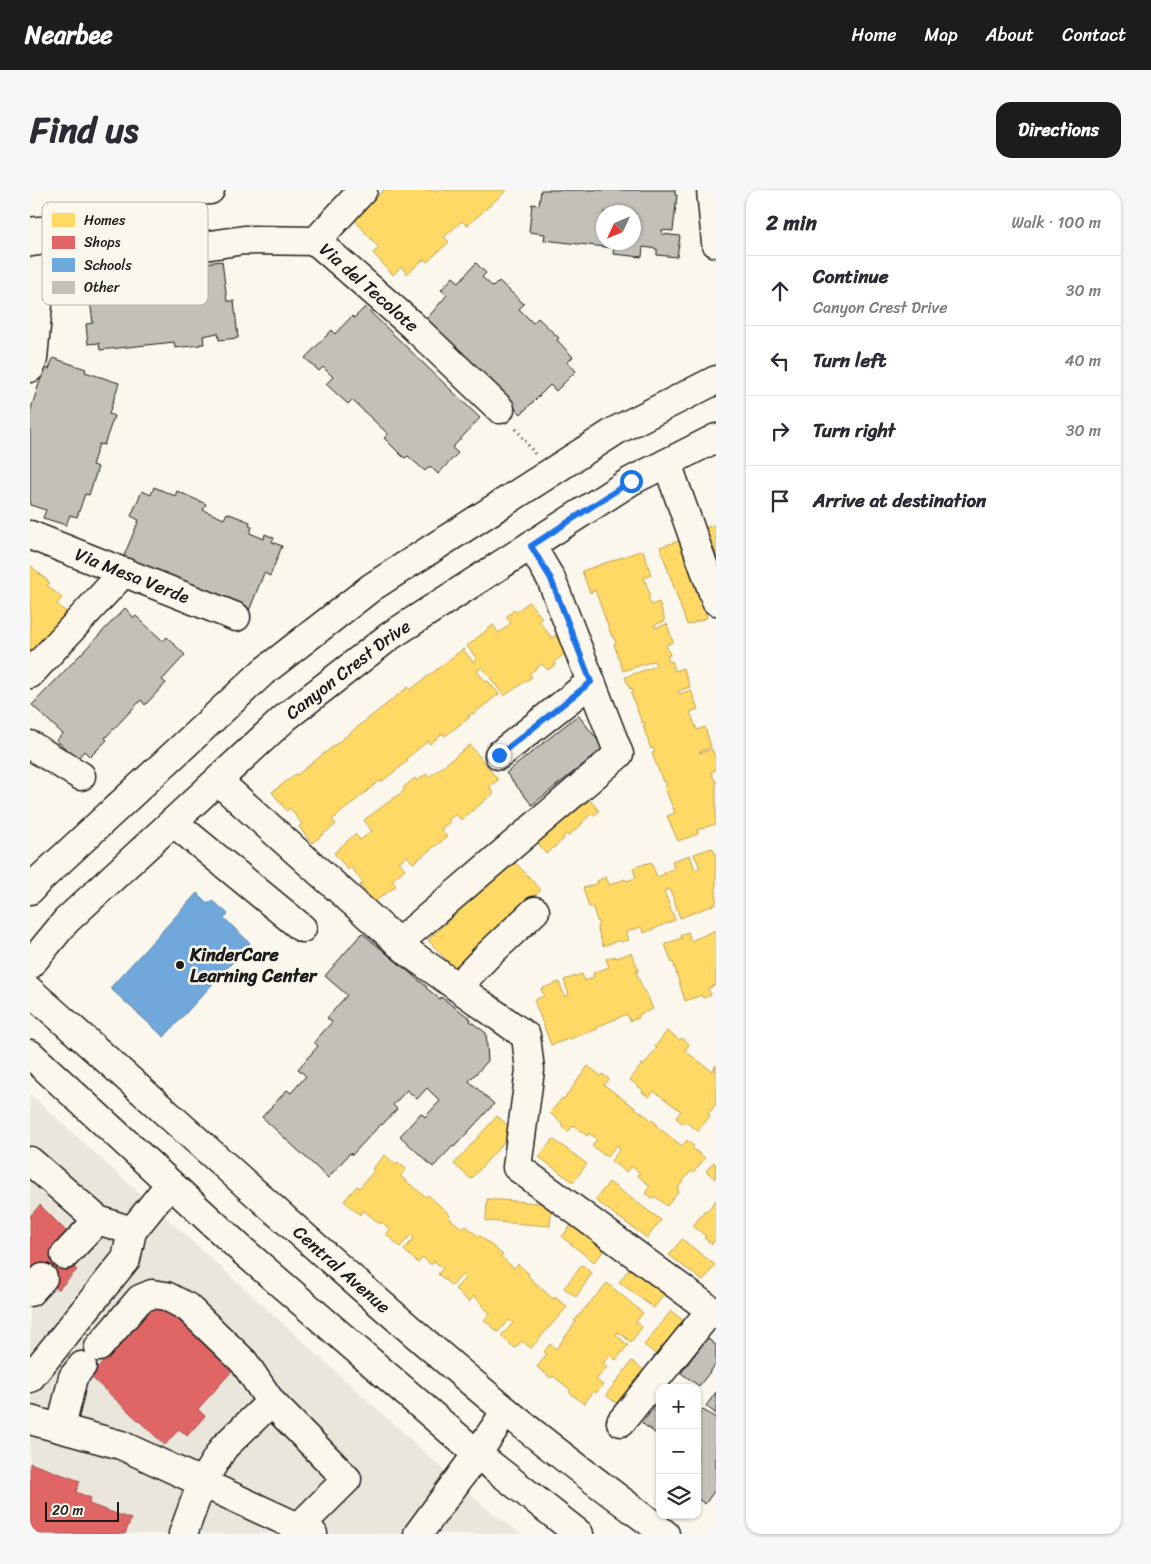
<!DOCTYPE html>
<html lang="en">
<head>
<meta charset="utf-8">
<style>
	body { margin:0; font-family:Sriracha,sans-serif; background:#f7f7f7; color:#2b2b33 }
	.controls { position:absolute; right:15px; bottom:15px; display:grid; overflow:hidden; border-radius:10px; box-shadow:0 1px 4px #0004 }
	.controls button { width:45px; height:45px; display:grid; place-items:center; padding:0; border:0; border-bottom:1px solid #e1e1e2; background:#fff; color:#2b2b33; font:25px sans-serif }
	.compass { position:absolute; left:566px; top:15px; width:45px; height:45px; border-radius:50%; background:#fff; box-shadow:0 1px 4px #0004; rotate:226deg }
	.scale { position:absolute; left:15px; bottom:12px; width:74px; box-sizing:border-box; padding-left:5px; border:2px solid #1c1c1c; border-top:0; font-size:14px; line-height:18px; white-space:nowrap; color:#1c1c1c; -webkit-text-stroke:4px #fbf7ec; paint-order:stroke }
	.stop { position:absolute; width:15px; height:15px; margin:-11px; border:4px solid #1a73e8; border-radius:50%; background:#fff }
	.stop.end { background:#1a73e8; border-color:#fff; box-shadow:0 1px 5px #0008 }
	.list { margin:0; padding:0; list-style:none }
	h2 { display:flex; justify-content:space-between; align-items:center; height:65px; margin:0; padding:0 20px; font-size:21px }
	h2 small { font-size:16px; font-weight:400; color:#7c7c81 }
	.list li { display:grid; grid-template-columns:32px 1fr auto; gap:15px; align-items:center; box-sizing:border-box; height:70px; padding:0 20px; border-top:1px solid #e1e1e2 }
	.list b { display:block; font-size:19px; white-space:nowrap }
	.list p { margin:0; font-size:16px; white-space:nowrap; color:#7c7c81 }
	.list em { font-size:16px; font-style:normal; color:#7c7c81 }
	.icon { flex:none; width:28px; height:28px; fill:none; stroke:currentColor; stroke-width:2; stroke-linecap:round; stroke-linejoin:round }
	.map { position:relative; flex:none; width:686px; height:1344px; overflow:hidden; border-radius:15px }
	header { display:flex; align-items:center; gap:30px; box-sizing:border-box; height:70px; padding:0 25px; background:#1c1c1c; color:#fff }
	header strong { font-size:24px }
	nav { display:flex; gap:28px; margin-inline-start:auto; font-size:18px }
	.intro { display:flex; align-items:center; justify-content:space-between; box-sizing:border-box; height:120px; padding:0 30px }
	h1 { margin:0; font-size:35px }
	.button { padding:12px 22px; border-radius:15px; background:#1c1c1c; color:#fff; font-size:18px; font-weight:700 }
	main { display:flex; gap:30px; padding:0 30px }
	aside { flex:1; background:#fff; border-radius:15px; box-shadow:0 1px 4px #0004 }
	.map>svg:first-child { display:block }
</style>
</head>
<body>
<header>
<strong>Nearbee</strong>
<nav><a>Home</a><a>Map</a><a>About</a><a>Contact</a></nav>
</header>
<div class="intro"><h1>Find us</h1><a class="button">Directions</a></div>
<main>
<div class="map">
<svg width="686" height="1344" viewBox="0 0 686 1344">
	<rect width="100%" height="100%" fill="#fbf7ec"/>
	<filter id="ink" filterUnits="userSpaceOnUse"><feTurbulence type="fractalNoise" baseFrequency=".02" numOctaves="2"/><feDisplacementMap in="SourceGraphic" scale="10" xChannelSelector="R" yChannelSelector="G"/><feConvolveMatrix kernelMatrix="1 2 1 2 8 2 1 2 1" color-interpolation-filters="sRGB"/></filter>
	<g filter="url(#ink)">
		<path fill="#eae6dc" d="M0 904 455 1317 491 1344H0Z"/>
		<path fill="#ffd966" stroke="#bba050" d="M354 0H477L437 36 432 31 414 47 419 52 397 72 394 69 377 84 371 77 363 85 343 63 349 58 323 28Z
			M686 334V369L675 338Z
			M649 351 677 428 657 435 630 357Z
			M613 360 621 385 614 388 620 405 618 406 621 415 629 412 635 431 624 435 625 438 637 434 643 452 636 455 640 465 637 466 639 472 642 471 645 481 653 478 660 497 648 501 649 504 661 500 668 519 660 522 667 540 675 537 681 557 669 562 670 563 682 559 686 570V580L681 582 685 591 686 590V634L667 640 668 644 648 651 637 626 645 623 634 596 637 595 635 591 633 592 622 563 625 562 623 558 621 559 613 536 615 535 614 532 612 533 601 503 603 502 602 498 600 499 595 487 626 476 624 471 593 481 584 454 586 453 583 446 582 447 565 400 560 403 552 381Z
			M0 375 20 393 17 395 32 408 27 414 42 427 0 473Z
			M499 412 512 428 509 431 522 448 525 445 538 461 524 472 526 474 518 480 512 474 499 484 502 487 474 506 452 477 447 481 456 492 458 491 469 504 443 524 442 523 438 526 440 527 415 546 413 543 400 554 398 551 376 569 378 571 351 592 349 591 302 630 306 634 282 653 269 637 272 634 260 618 257 621 242 602 266 584 267 585 378 497 380 500 433 459 443 472 447 469 437 456 463 435 469 443 481 433 476 427 484 420 486 422Z
			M440 555 468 590 459 597 464 603 431 630 426 624 418 630 420 632 411 639 417 647 383 673 377 666 369 672 375 679 362 690 366 696 344 712 330 695 333 693 321 677 318 680 304 663 325 644 330 650 342 641 334 630 375 600 373 598 385 588 387 591 396 584 399 587Z
			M560 610 569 621 563 626 561 624 552 632 553 633 538 646 536 644 533 647 534 649 516 664 507 652Z
			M682 658 686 664V714L650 728 640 699 634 701 645 730 614 743 611 737 596 742 599 750 591 752 590 750 573 756 567 737 569 736 562 716 559 717 553 698 568 693 567 691 576 687 579 695 595 689 596 691 606 688 603 678 621 672 627 687 635 684 634 682 644 679 642 671 660 665 665 680 670 678 664 664Z
			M483 670 511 700 427 781 398 750Z
			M686 740V795L678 798 681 805 673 808 672 805 655 811 643 772 642 773 635 754 652 748 650 745 658 742 661 751Z
			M601 763 609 780 606 782 614 802H616L623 819 608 825 609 828 600 831 597 824 567 837 568 839 521 855 504 810 514 806 511 799 529 792 535 807 539 805 534 790 552 784 555 791 564 787 563 783 579 777 576 769 585 766 586 768Z
			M637 841 650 850 652 848 659 854 655 861 682 881 686 875V914L678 924 680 926 668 941 656 932 654 934 646 928 651 921 624 901 619 907 612 902 613 900 600 890 612 874 614 875 627 858 625 857Z
			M558 876 571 886 572 884 579 889 574 895 627 934 626 936 652 956 657 950 664 956 662 958 675 968 663 983 661 981 647 999 649 1001 637 1016 625 1006 623 1009 615 1003 620 996 607 985 610 983 601 976 596 982 581 971 590 959 587 955 577 967 562 956 567 949 559 943 557 946 543 935 538 942 531 936 533 934 520 923 532 908 534 909Z
			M467 926 484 941 441 989 424 974Z
			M523 949 557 974 543 992 509 967Z
			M355 965 366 975 368 973 376 979 370 986 396 1007 398 1005 420 1025 418 1027 433 1039 436 1036 448 1046 449 1045 473 1065 471 1067 484 1078 488 1074 499 1084 498 1086 523 1109 525 1107 537 1117 501 1158 492 1151 485 1158 471 1146 483 1133 479 1130 468 1142 454 1130 460 1123 451 1115 452 1114 444 1106 439 1112 425 1099 435 1088 432 1085 422 1096 408 1084 413 1078 404 1071 401 1075 393 1067 388 1073 374 1060 384 1048 381 1045 370 1057 356 1044 360 1040 352 1032 350 1034 333 1020 330 1025 314 1011 327 996 329 998 344 981 342 979Z
			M684 972 686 974 685 989 676 981Z
			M579 992 631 1030 617 1048 565 1010Z
			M457 1009 522 1014 520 1036 456 1031Z
			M686 1010V1048L682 1054 674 1048 676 1046 663 1036 675 1020 677 1021Z
			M546 1029 579 1055 564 1072 532 1047Z
			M652 1049 685 1075 673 1091 639 1065Z
			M603 1074 637 1100 624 1118 589 1092Z
			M552 1075 562 1083 546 1107 534 1098Z
			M577 1093 613 1123 606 1132 612 1137 601 1152 588 1142 586 1145 598 1155 586 1170 580 1165 573 1174 577 1177 566 1190 573 1195 566 1203 564 1201 554 1214 539 1202 541 1200 523 1186 521 1188 507 1177 517 1164 514 1162 520 1154 526 1159 546 1132 544 1131Z
			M641 1121 659 1135 632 1169 614 1155Z
			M602 1171 620 1185 594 1219 576 1205Z"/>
		<path fill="#e06666" stroke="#a55050" d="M10 1015 37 1042 23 1058 47 1080 28 1100 4 1078 0 1083V1026Z
			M129 1112 203 1180 168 1219 175 1226 157 1246 149 1239 135 1255 60 1186Z
			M0 1273 50 1291 46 1302 61 1308 59 1314 101 1329 95 1344H0Z"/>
		<path fill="#6fa8dc" stroke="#567ea2" d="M167 703 178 714 182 710 198 724 194 728 220 753 134 847 80 798Z"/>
		<path fill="#c3c0b8" stroke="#1c1c1c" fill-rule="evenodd" d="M511 0H645V5H647L643 41 632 40V44L650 46 647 67 627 65V59L613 57 612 67 583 64 584 58 514 50 515 44 499 42 502 14 509 15ZM574 22H604V52H574Z
			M192 71 197 111H204L208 148 189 150 188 143 173 146 174 154H170V155L145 158 144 152 70 160 69 153 58 154 56 134 63 133 59 103 62 102 60 86Z
			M446 73 456 83 452 87 463 97 469 91 494 114 489 119 503 133 508 128 529 148 527 150 543 167 537 172 546 181 526 201 520 195 491 224 395 131 417 105 411 100 423 87 429 92Z
			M335 117 450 228 422 258 428 263 408 284 400 276 395 281 378 266 375 268 372 266 354 248 358 244 322 210 318 214 296 194 303 187 293 177 289 181 275 168 302 140 305 144 322 126 324 128Z
			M23 168 56 179 55 182 89 193 79 224 84 226 74 255 69 254 62 275 68 277 59 305 55 304 47 327 40 325 36 335 13 328 16 320 0 315V222L14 178 19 179Z
			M124 297 145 306 147 301 176 314 173 320 194 329 197 323 220 332 219 336 222 337 220 343 234 349 235 344 244 348 242 352 252 356 240 386 234 383 219 421 93 368 109 330 101 326 112 301 121 305Z
			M95 418 104 428 106 426 133 451 137 447 155 465 132 490 136 493 115 515 111 510 75 548 77 550 60 567 54 561 47 569 26 550 33 544 2 515Z
			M548 525 574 558 502 615 476 583Z
			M332 743 397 797 396 798 410 809 411 807 441 829 440 831 456 843 458 871 439 891 464 914 424 957 423 956 403 977 370 946 391 923 395 927 410 911 397 898 387 909 377 900 363 915 367 919 352 935 351 934 322 965 320 963 298 988 232 927 257 900 261 903 276 886 268 879 288 856 284 852 302 832 297 828 317 805 295 786Z
			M677 1148 686 1155V1174L669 1196 651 1183Z
			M686 1202V1224L676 1216Z
			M630 1210V1247L612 1233Z
			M673 1220 686 1228V1301L685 1300 675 1314 667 1308V1226Z"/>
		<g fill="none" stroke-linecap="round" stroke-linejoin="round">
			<defs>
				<g id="minor">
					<path d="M681 0 686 53"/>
					<path d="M0 12 180 0"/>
					<path d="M286 51 333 0"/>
					<path id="s1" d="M0 82 214 50 286 51 382 135 470 219"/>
					<path d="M0 178 3 169 11 81"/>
					<path d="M637 273 686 411"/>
					<path id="s2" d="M0 345 206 427"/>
					<path d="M0 484 94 382"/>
					<path d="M0 555 51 586"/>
					<path d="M469 565 561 492"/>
					<path d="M188 591 381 764 496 846 500 880 487 977 686 1124"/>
					<path d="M143 632 272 738"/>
					<path d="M368 753 589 564 521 389 501 355"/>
					<path d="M427 797 457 766 505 721"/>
					<path d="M0 971 68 1030 102 1041"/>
					<path d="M35 1065 68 1030"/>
					<path d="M0 1102 13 1088"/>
					<path d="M69 1157 110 1109 122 1104 136 1106 157 1117 214 1172 241 1212"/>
					<path d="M0 1188 96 1069 102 1041 140 994"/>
					<path d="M0 1230 91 1255 283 1344"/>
					<path d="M591 1232 681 1120"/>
					<path d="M31 1238 43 1187 52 1176"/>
					<path d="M153 1344 172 1292 194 1257 241 1212 317 1289 269 1337"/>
					<path d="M388 1344 447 1264 476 1221"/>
				</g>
				<g id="major">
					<path d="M0 700 8 691 233 482 342 397 587 240 686 190"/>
					<path id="s3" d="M0 775 36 731 256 527 360 446 601 291 686 248"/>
					<path id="s4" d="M0 801C158 941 313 1085 476 1221 527 1264 582 1303 635 1344"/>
					<path d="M0 864 212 1060 447 1264 549 1344"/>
				</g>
			</defs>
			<use href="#minor" stroke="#1c1c1c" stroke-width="31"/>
			<use href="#major" stroke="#1c1c1c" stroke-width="31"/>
			<path stroke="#1c1c1c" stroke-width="3" stroke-dasharray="1 4" stroke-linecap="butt" d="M486 239 505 264"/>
			<use href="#minor" stroke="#fbf7ec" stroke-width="28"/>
			<use href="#major" stroke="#fbf7ec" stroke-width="28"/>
		</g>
	</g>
	<g fill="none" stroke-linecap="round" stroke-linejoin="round" filter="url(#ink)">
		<path stroke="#1a73e8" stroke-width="6" d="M469 565 561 492 521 389 501 356 601 291"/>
	</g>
	<circle fill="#1c1c1c" stroke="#fbf7ec" stroke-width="2" cx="150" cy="775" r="5"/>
	<g text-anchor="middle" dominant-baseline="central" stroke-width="5" stroke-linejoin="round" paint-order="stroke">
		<g font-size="18" fill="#1c1c1c" stroke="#fbf7ec">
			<text stroke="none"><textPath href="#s1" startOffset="359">Via del Tecolote</textPath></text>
			<text stroke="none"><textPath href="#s2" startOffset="110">Via Mesa Verde</textPath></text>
			<text stroke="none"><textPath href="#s3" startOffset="435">Canyon Crest Drive</textPath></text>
			<text stroke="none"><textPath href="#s4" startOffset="418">Central Avenue</textPath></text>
		</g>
		<g font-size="18" font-weight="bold" fill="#1c1c1c" stroke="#fbf7ec" text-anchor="start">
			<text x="160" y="765">KinderCare<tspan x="160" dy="21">Learning Center</tspan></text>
		</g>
	</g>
	<rect x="12" y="12" width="166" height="103" rx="8" fill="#fbf7ec" stroke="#b8b5ae" stroke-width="1"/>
	<rect x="22" y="23" width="23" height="14" fill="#ffd966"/>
	<rect x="22" y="46" width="23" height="13" fill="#e06666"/>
	<rect x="22" y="68" width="23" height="14" fill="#6fa8dc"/>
	<rect x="22" y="91" width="23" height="13" fill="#c3c0b8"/>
	<g font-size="14" fill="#1c1c1c">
		<text x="54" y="35">Homes</text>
		<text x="54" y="57">Shops</text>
		<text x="54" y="80">Schools</text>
		<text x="54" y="102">Other</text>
	</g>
</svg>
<div class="controls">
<button>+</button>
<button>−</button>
<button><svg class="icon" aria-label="layers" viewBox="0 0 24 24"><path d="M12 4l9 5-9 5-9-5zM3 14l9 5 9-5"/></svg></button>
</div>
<svg class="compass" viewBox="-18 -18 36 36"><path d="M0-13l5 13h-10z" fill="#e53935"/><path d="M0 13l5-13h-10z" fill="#7c7c81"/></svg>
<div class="scale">20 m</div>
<div class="stop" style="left:601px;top:291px"></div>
<div class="stop end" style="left:469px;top:565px"></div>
</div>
<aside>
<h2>2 min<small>Walk · 100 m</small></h2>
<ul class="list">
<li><svg class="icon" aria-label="ahead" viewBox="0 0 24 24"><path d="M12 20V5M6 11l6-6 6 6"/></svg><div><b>Continue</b><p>Canyon Crest Drive</p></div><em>30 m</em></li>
<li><svg class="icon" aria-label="left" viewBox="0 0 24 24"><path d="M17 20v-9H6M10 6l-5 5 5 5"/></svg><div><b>Turn left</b></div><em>40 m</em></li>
<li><svg class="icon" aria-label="right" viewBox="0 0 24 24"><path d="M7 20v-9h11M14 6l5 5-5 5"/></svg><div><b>Turn right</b></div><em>30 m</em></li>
<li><svg class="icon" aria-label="arrive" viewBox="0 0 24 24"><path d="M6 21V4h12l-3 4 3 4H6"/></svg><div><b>Arrive at destination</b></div></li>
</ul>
</aside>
</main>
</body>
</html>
